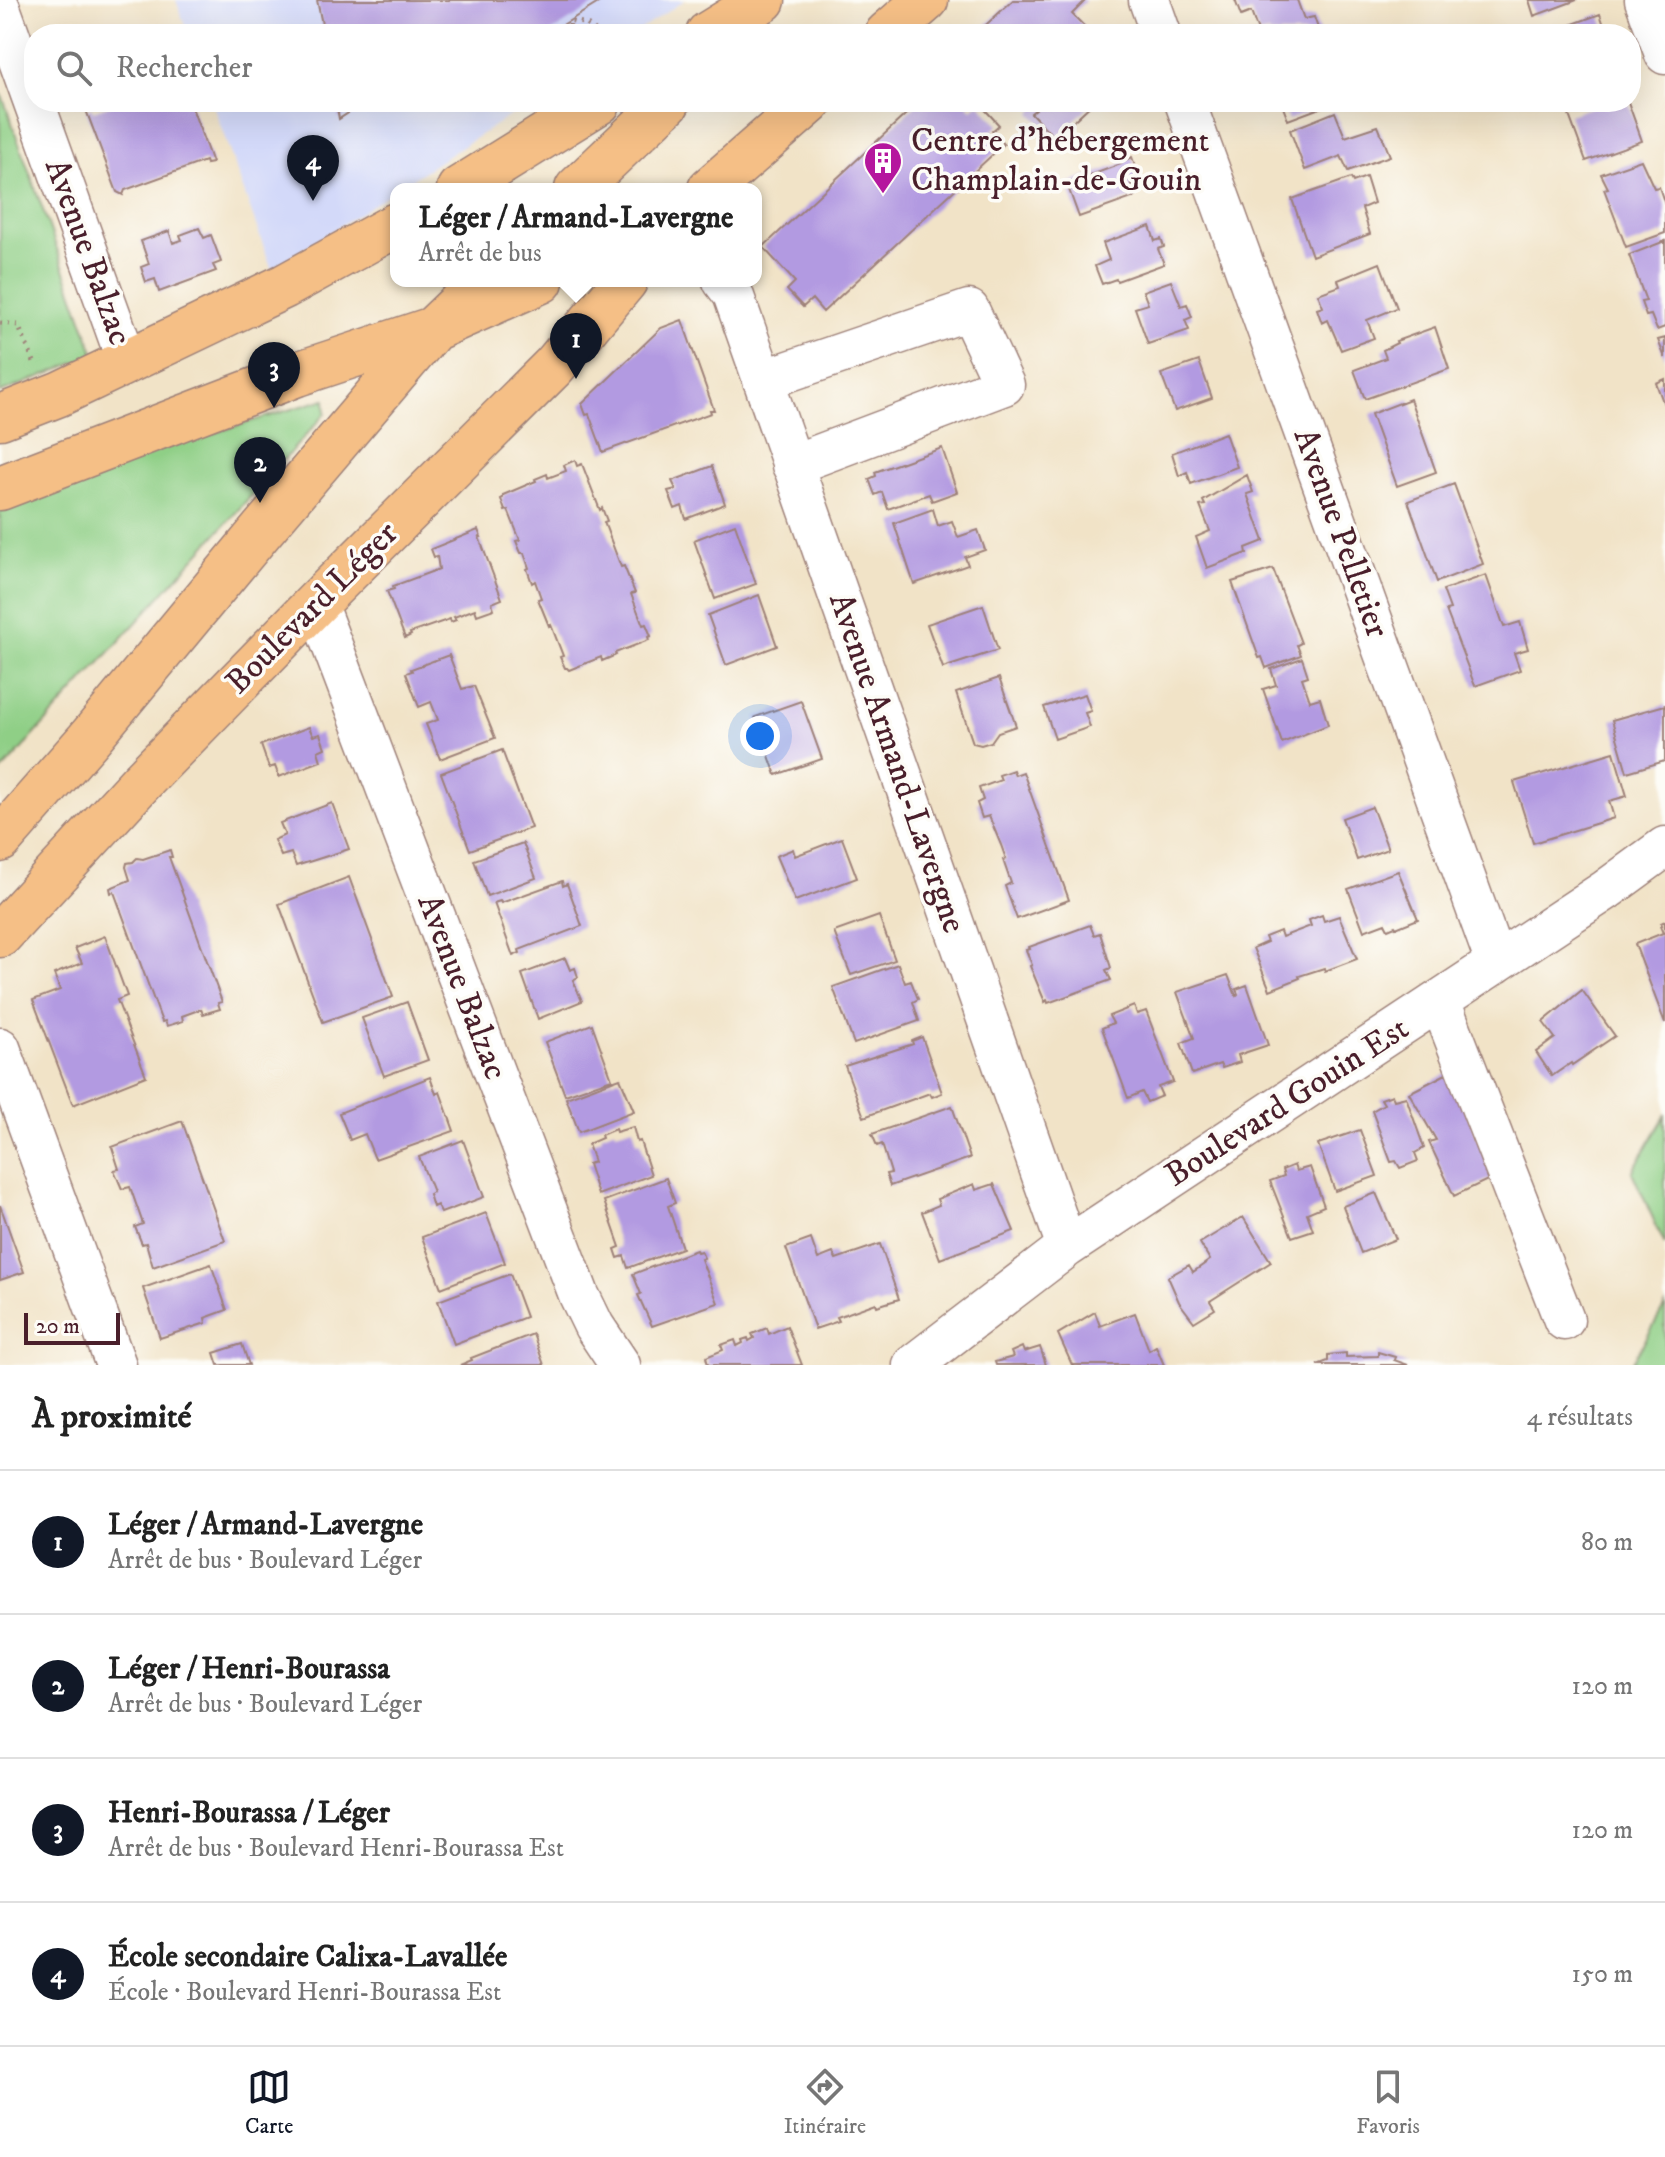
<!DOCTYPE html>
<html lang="fr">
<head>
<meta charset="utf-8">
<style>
	body { margin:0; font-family:"IM FELL DW Pica",serif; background:#f6f6f6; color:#222 }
	.scale { position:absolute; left:24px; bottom:20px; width:96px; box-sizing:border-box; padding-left:8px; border:4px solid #4a1f2b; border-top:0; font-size:22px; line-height:28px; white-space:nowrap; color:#4a1f2b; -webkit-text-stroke:6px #fdfcf7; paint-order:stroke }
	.you { position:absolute; left:760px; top:736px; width:28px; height:28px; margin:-20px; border:6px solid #fff; border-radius:50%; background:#1a73e8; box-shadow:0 0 0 12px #1a73e833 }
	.badge { display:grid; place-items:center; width:52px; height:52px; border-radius:50%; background:#111827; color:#fff; font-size:26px; font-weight:700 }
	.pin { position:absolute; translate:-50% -66px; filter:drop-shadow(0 2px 4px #0008) }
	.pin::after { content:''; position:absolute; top:42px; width:28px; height:24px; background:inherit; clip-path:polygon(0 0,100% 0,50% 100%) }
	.popup { position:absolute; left:390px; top:183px; width:372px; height:104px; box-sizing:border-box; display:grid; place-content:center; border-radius:16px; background:#fff; filter:drop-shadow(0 2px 6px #0005); font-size:26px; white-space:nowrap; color:#767676 }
	.popup b { font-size:30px; color:#222 }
	.popup::after { content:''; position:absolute; left:50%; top:100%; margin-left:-16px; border:16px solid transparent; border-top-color:#fff }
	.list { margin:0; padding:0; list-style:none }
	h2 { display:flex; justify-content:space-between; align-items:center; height:104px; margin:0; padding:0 32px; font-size:34px }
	h2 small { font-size:26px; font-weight:400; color:#767676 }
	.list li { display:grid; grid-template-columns:52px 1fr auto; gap:24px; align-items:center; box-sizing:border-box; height:144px; padding:0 32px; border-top:2px solid #e0e0e0 }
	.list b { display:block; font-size:30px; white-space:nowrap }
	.list p { margin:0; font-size:26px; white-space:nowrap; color:#767676 }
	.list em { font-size:26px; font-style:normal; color:#767676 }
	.icon { flex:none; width:44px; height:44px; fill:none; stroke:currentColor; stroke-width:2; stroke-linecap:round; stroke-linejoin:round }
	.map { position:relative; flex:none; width:1665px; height:1365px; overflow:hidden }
	.search { position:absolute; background:#fff; box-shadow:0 8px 32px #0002; left:24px; right:24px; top:24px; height:88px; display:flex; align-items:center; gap:20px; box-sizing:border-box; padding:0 28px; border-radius:32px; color:#767676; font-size:30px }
	.sheet { height:680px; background:#fff }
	nav { display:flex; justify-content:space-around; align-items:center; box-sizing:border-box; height:112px; border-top:2px solid #e0e0e0; background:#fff; font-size:22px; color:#767676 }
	nav a { display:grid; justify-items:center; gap:4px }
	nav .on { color:#111827 }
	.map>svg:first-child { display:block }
</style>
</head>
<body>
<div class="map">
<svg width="1665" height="1365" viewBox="0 0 1665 1365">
	<rect width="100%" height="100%" fill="#fdfcf7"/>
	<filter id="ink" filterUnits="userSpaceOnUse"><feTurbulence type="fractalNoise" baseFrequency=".0125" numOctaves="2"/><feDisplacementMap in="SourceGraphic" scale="16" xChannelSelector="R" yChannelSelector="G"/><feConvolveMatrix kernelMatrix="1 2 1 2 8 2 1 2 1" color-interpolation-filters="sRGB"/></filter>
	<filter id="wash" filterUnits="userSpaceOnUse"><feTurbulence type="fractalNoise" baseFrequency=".006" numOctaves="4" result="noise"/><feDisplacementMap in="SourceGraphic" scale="32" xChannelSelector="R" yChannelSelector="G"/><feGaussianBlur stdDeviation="1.8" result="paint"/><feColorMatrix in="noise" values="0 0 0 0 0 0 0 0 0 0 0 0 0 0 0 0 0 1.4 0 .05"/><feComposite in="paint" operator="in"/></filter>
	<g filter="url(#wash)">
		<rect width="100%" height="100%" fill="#f1e3c7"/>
		<path fill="#d3d9f9" d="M176 0H685L634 34H188Z
			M212 102H531L272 270Z"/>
		<path fill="#8fcf86" stroke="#6c7758" stroke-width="2" d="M0 90 95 355 0 393Z
			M325 399 326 413 0 773V498Z
			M1665 1116V1245L1632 1172Z
			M1665 1306V1365H1631Z"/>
		<g id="blocks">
			<path fill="#b29ae1" d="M317 0H603L548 34H324Z
				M1013 0H1086L1072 14 1092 34H976Z
				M1235 0H1297L1304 19 1314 17 1320 34H1270L1269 32 1259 34 1251 12 1241 16Z
				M1529 0H1577L1534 16Z
				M1600 14 1607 34H1546Z
				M120 102H122V105L129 102H190L212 163 206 164 205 161 125 190 123 195 117 192 86 110 91 108 93 111Z
				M336 102H365L339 119Z
				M919 102H965L972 109 979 103 999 125 992 131 1004 144 823 312 812 299 803 307 787 290 795 282 763 247Z
				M1029 102H1094L1055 138 1031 113 1036 109Z
				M1281 102H1336L1288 120Z
				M1607 102H1628L1642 141 1586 161 1569 115Z
				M1335 112 1345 137 1378 126 1390 156 1348 171 1341 156 1305 170 1290 130Z
				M1132 157 1138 175 1130 180 1135 197 1079 217 1067 184 1121 164 1120 162Z
				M1641 160 1654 188 1659 187 1665 205V233L1626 247 1604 189 1608 188 1601 174Z
				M1366 177 1374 203 1362 208 1370 234 1312 256 1292 199 1351 178 1353 182Z
				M1150 226 1155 241 1161 239 1164 247 1158 249 1164 264 1117 281 1116 279 1102 284 1095 266 1109 260 1103 243Z
				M199 228 204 238 211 235 221 262 213 265 216 271 159 292 155 279 146 282 141 267 149 264 141 241 169 231 173 243 182 240 180 235Z
				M1665 241V327L1657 330 1651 315 1646 316 1641 302 1646 301 1629 255Z
				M1380 263 1397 308 1367 320 1374 338 1341 350 1328 320 1322 323 1317 309 1323 307 1318 294 1340 286 1338 280Z
				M1171 281 1181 306 1187 304 1192 317 1185 320 1189 330 1148 344 1135 308 1148 304 1143 291Z
				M682 320 714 410H710L711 413 603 452 589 414 586 415 582 404 661 328Z
				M1435 327 1449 369 1365 399 1354 370 1386 358 1383 350 1397 343 1396 341Z
				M1665 338V358L1658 340Z
				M1199 361 1212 398 1175 411 1161 374Z
				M1665 379V407L1656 383Z
				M1410 399 1436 472 1397 486 1371 414Z
				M1225 433 1237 467 1191 484 1187 472 1179 476 1172 453Z
				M942 448 957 492 932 501 929 494 888 509 882 492 875 495 869 479 876 476 875 472Z
				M575 460 577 466 582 464 600 510 602 508 607 521 604 522 621 567 624 566 635 593 631 594 643 625 646 624 651 636 648 637 649 640 615 653 616 655 602 661 601 657 569 670 567 668H565L560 657 563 656 551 625 549 626 538 599 541 598 535 581 532 583 527 569 529 568 524 553H521L516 541 520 540 508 510 505 511 501 499 503 498V495L536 481 535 479 547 474 548 478 566 471 564 465Z
				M712 466 725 504 686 519 682 506 675 509 668 491 676 489 672 481Z
				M1247 475 1253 492 1247 494 1264 541 1246 548 1247 553 1207 568 1196 537 1210 531 1200 506 1205 505 1203 501Z
				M1454 484 1483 564 1437 582 1408 501Z
				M933 509 938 526 952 521 958 537 978 530 985 550 965 557 968 565 914 584 894 523Z
				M735 524 756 584 715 599 694 540Z
				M478 530 481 537H479L502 599 492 603 494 609 477 615 475 609 454 617 456 620 451 622 450 619 410 633 411 635 405 638 387 591 394 589 393 586 439 569 437 556 434 557 431 549Z
				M1273 569 1301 643 1297 645 1301 655 1266 668 1262 657 1259 658 1232 582Z
				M1486 575 1504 627 1520 622 1528 649 1514 653 1520 670 1475 686 1446 610 1450 609 1443 590Z
				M759 595 777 646 726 665 708 615Z
				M983 605 998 650 943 668 927 624Z
				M449 655 462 689 474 686 495 738 440 759 426 724 438 720 431 702 419 707 406 673 412 671 411 669Z
				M1302 658 1308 676 1302 678 1310 701 1320 698 1328 725 1282 743 1263 689 1276 685 1271 669Z
				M999 678 1016 726 998 732 991 742 981 745 973 743 956 693Z
				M1085 694 1091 711 1085 713 1090 727 1055 739 1044 707Z
				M801 701 822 759 776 775 755 717Z
				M1665 705V761L1627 772 1612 720Z
				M309 727 313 736 320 734 325 748 318 751 321 761 279 777 275 766 269 768 261 745Z
				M502 750 531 828 470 850 441 773Z
				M1614 752 1627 796 1609 801 1614 818 1533 843 1514 782Z
				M1013 770 1015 775 1023 772 1069 900 1017 919 1005 886 1011 883 1003 860 1006 859 1001 845 989 816 982 818 977 803 983 800 979 788 1001 780 999 775Z
				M332 803 349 849 296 866 291 853 281 856 274 840 285 835 280 823Z
				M1372 807 1388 849 1357 860 1342 818Z
				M842 838 857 878 795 901 776 856 793 849 795 856Z
				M523 843 536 878 487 896 474 860Z
				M170 850 172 857H169L222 1002 218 1003 220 1009 203 1014 201 1009 182 1016 183 1021 167 1026 165 1021 162 1022 114 892 111 893 110 888 130 880 126 867 127 863 133 862 137 858 143 859Z
				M1398 871 1418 919 1396 928 1395 926 1388 929 1385 923 1364 931 1348 889Z
				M349 877 393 997 323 1022 279 904Z
				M562 881 563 886 567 884 582 926 519 950 520 953 513 956 494 903 500 901 501 903Z
				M1322 915 1324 921 1339 916 1357 959 1325 971 1324 968 1299 976 1300 978 1270 990 1253 948 1267 942 1265 937 1280 931 1282 937 1311 926 1309 920Z
				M879 916 895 960 851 975 834 932Z
				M1665 921V1023L1635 944 1663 933 1660 926 1662 925 1661 923Z
				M1090 925 1094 935 1100 933 1111 968 1106 970 1111 980 1048 1003 1047 1000 1045 1002 1030 966 1032 965 1026 950 1030 949 1029 947Z
				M105 936 127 996 117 1000 146 1076 73 1105 33 1000 60 990 54 974 82 963 75 948Z
				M565 958 570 970 575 968 578 977 573 980 582 1001 538 1019 522 974Z
				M898 964 905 983 911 981 918 999 913 1002 919 1021 854 1044 833 987Z
				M1228 975 1236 996 1238 994 1236 989 1247 985 1268 1045 1238 1055 1240 1062 1222 1068 1220 1064 1192 1074 1181 1043 1194 1038 1177 992Z
				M1582 990 1615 1036 1572 1065 1571 1063 1552 1076 1536 1052 1555 1038 1543 1022Z
				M407 1002 428 1060 384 1076 362 1018Z
				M1134 1006 1137 1014 1146 1011 1173 1082 1158 1087 1162 1096 1147 1102 1142 1092 1128 1098 1102 1028 1113 1023 1109 1016Z
				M592 1024 612 1079 565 1095 545 1042Z
				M922 1037 942 1093 932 1097 930 1093 864 1117 845 1066 913 1044 912 1041Z
				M1450 1072 1494 1177 1454 1196 1429 1142 1436 1140 1409 1093Z
				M430 1077 436 1094 440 1092 454 1131 375 1159 365 1134 350 1140 339 1113Z
				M620 1078 634 1111 579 1132 566 1098Z
				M1392 1095 1394 1100 1406 1097 1424 1148 1415 1153 1418 1161 1400 1168 1396 1161 1391 1162 1372 1111 1384 1104 1381 1099Z
				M952 1106 970 1158 890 1186 886 1174 891 1173 882 1144 877 1146 872 1134Z
				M182 1121 225 1241 153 1267 146 1243 142 1244 135 1227 143 1224 130 1187 122 1189 114 1170 119 1169 112 1147Z
				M633 1127 637 1142 640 1141 651 1175 598 1195 588 1164 594 1162 588 1144 602 1138 601 1135 615 1129 616 1132Z
				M1360 1130 1377 1176 1335 1191 1318 1144Z
				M463 1140 484 1197 441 1213 437 1205 433 1207 429 1194 433 1192 419 1157Z
				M1294 1165 1296 1171 1310 1167 1324 1206 1307 1213 1313 1230 1292 1237 1270 1181 1284 1176 1282 1170Z
				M666 1178 675 1203 668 1206 682 1248 628 1268 624 1256 618 1258 615 1249 620 1247 604 1201Z
				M974 1184 976 1190 994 1184 1014 1231 940 1259 922 1212 939 1205 937 1199Z
				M1376 1193 1396 1239 1361 1253 1343 1206Z
				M0 1205 24 1272 0 1280Z
				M486 1213 505 1263 441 1288 422 1237Z
				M1243 1217 1271 1262 1210 1301 1215 1309 1194 1322 1179 1302 1168 1277 1189 1265 1193 1272 1210 1260 1200 1243Z
				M811 1239 818 1259 833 1253 836 1259 880 1244 899 1299 877 1306 876 1303 837 1317 839 1321 815 1329 786 1248Z
				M696 1250 697 1252 701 1251 704 1258 701 1259 718 1303 652 1326 638 1295 641 1294 633 1274Z
				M211 1264 227 1310 205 1318 206 1323 160 1338 143 1288Z
				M510 1274 526 1317 454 1344 438 1301Z
				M1095 1312 1100 1326 1135 1313 1149 1350 1156 1346 1164 1365H1072L1058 1334Z
				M787 1326 802 1365H708L706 1357 723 1350 721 1345 735 1340 737 1346 743 1343 742 1340 748 1338 749 1341 754 1338 752 1334 767 1328 769 1334Z
				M533 1334 544 1365H460L472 1360 471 1358Z
				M242 1344 249 1365H218L214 1353Z
				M1022 1347 1024 1352 1040 1347 1046 1365H996L995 1362 1013 1357 1011 1352Z
				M1378 1352 1395 1357 1394 1360 1408 1365H1317L1328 1361V1355L1346 1353V1357L1378 1356Z"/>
		</g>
	</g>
	<g filter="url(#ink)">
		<use href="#blocks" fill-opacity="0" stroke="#9e8179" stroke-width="2"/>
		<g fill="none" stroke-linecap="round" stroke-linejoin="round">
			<defs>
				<path id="minor" d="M1149 0 1161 34
					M1645 0 1665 54
					M0 8 127 361
					M1185 102 1496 963
					M723 281 733 294 1067 1247
					M763 380 969 310 1004 385 792 465
					M316 603 579 1295 594 1326 620 1365
					M1440 1001 1564 1320
					M0 1048 116 1365
					M913 1365 1067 1247 1606 890 1665 847"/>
				<path id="major" d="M708 34 763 0
					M887 34 926 0
					M459 189 599 102
					M577 189 668 102
					M710 189 810 102
					M0 417 59 394 285 286 396 225
					M0 488 297 374 433 329 541 281
					M0 840 88 740 262 530 433 329 483 281
					M0 935 141 782 316 603 554 366 625 281"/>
			</defs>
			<use href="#minor" stroke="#9e8179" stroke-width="43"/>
			<use href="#major" stroke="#9e8179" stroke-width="47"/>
			<path stroke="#9e8179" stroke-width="5" stroke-dasharray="2 6" stroke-linecap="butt" d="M569 34 570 20 586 24 599 34
				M0 323 18 325 35 364"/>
			<use href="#minor" stroke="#fff" stroke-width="40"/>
			<use href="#major" stroke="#f5bf86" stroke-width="44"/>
		</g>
	</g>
	<defs>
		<symbol id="building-pin" viewBox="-11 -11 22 30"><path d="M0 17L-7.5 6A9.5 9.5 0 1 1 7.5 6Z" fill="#b5179e" stroke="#fdfcf7"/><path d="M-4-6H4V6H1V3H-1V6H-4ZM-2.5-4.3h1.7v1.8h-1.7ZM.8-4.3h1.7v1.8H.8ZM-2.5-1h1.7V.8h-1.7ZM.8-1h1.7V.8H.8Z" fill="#fff"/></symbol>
	</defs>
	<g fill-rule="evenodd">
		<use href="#building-pin" x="861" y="139" width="44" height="60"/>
	</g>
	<g text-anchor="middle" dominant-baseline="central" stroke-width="7" stroke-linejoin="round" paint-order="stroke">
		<g font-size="34" fill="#4a1f2b" stroke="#fdfcf7" text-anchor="start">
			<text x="911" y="141">Centre d'hébergement<tspan x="911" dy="39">Champlain-de-Gouin</tspan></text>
		</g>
		<g font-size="34" fill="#4a1f2b" stroke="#fdfcf7">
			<text transform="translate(88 252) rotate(70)">Avenue Balzac</text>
			<text transform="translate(1341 533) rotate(70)">Avenue Pelletier</text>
			<text transform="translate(312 608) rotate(-45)">Boulevard Léger</text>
			<text transform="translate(897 763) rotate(71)">Avenue Armand-Lavergne</text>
			<text transform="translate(462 987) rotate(69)">Avenue Balzac</text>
			<text transform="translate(1287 1102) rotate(-33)">Boulevard Gouin Est</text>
		</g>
	</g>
</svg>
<div class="scale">20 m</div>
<div class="you"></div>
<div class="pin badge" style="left:576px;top:379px">1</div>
<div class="popup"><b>Léger / Armand-Lavergne</b>Arrêt de bus</div>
<div class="pin badge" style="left:260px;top:503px">2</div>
<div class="pin badge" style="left:274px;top:408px">3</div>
<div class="pin badge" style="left:313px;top:201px">4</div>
<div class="search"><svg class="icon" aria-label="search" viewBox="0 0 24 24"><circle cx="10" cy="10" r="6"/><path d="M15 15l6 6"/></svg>Rechercher</div>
</div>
<section class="sheet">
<h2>À proximité<small>4 résultats</small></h2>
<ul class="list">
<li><span class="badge">1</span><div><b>Léger / Armand-Lavergne</b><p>Arrêt de bus · Boulevard Léger</p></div><em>80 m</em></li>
<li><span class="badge">2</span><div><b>Léger / Henri-Bourassa</b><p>Arrêt de bus · Boulevard Léger</p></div><em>120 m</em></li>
<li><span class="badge">3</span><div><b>Henri-Bourassa / Léger</b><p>Arrêt de bus · Boulevard Henri-Bourassa Est</p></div><em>120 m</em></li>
<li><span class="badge">4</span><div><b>École secondaire Calixa-Lavallée</b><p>École · Boulevard Henri-Bourassa Est</p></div><em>150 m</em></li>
</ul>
</section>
<nav>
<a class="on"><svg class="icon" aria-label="map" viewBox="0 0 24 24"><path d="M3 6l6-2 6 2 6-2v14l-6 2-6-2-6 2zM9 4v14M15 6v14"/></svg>Carte</a>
<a><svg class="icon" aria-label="directions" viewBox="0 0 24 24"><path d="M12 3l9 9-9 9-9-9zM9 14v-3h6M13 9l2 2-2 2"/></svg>Itinéraire</a>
<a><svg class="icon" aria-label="saved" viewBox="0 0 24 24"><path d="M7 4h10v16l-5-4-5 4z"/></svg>Favoris</a>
</nav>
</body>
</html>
